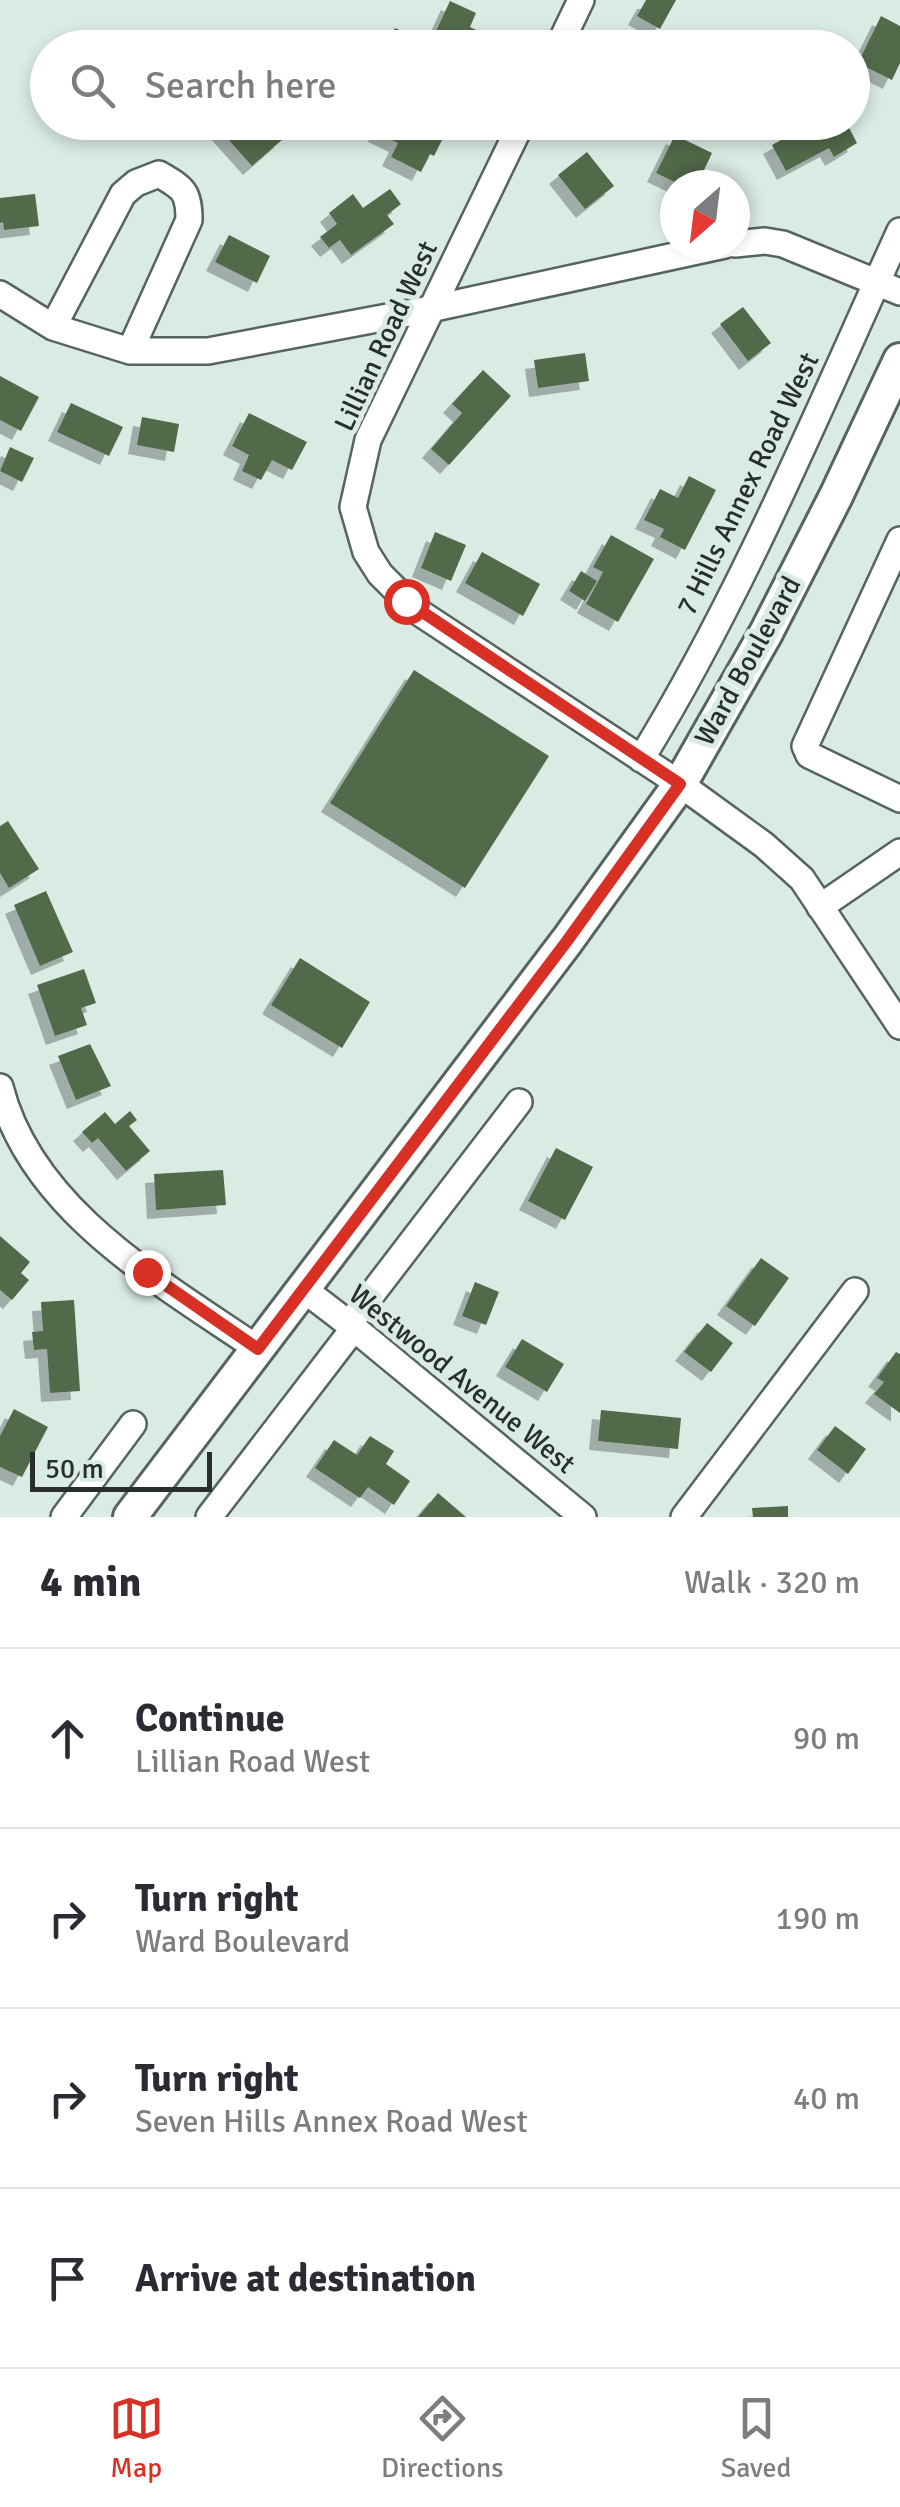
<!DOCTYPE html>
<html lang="en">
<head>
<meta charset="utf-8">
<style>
	body { margin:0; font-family:Signika,sans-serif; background:#f2f2f3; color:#2b2b33 }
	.compass { position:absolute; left:660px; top:170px; width:90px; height:90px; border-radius:50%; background:#fff; box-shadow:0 5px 15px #0003; rotate:208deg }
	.scale { position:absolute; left:30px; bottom:25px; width:182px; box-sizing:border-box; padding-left:10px; border:5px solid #272e2b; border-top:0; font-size:28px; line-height:35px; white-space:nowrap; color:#272e2b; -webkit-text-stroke:8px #daebe4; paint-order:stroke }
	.stop { position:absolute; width:30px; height:30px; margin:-22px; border:8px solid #d93025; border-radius:50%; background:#fff }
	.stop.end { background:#d93025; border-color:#fff; box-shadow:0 2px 10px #0008 }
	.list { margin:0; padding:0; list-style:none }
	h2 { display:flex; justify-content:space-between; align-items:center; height:130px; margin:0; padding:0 40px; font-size:42px }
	h2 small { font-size:32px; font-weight:400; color:#7c7c81 }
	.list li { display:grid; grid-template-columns:65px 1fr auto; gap:30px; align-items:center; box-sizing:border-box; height:180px; padding:0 40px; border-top:2px solid #e1e1e2 }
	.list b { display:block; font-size:38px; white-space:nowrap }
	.list p { margin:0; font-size:32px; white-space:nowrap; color:#7c7c81 }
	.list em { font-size:32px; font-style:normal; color:#7c7c81 }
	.icon { flex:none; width:55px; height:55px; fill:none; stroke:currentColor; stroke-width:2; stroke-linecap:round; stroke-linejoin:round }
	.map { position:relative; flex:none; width:900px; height:1517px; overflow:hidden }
	.search { position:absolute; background:#fff; box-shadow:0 5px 15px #0003; left:30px; right:30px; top:30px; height:110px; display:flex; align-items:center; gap:25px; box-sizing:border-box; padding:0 35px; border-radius:55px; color:#7c7c81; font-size:38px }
	.sheet { height:850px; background:#fff }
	nav { display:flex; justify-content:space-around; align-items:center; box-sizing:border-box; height:140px; border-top:2px solid #e1e1e2; background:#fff; font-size:28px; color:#7c7c81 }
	nav a { display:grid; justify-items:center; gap:5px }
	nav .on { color:#d93025 }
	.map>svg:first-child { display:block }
</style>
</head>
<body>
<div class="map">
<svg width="900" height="1517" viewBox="0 0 900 1517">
	<defs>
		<filter id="shadow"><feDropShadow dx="-9" dy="9" stdDeviation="0" flood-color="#0004"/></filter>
	</defs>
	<rect width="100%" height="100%" fill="#daebe4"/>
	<path fill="#516a48" filter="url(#shadow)" d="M646 0H676L660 29 637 16Z
		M450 1 476 13 470 27 476 30 467 48H428Z
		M881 16 900 26V63L892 80 858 63Z
		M395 28 419 39 415 48 387 46Z
		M224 122H268L283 139 252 166 218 128Z
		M382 122H443L449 126 434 156 430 154 421 172 391 157 398 143 377 133Z
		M813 122H846L857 143 834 157 829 148 786 171 772 145Z
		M675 135 712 153 697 185H681L656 173Z
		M587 152 614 186 585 209 558 175Z
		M390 189 401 204 387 215 394 224 351 255 340 240 329 248 320 237 337 224 329 213 353 194 363 208Z
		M35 194 39 226 4 230 3 222 0 223V198Z
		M229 235 270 256 257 283 215 262Z
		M743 307 771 343 748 361 720 324Z
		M585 353 589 381 538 388 534 360Z
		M483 370 511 396 449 465 431 449 462 413 452 404Z
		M0 376 39 397 21 431 0 420Z
		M71 403 123 427 109 456 57 432Z
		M249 413 307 442 292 470 272 460 261 480 242 471 249 455 232 446Z
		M142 417 179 424 174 452 137 445Z
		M10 447 34 458 22 482 0 471Z
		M689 476 716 490 685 550 660 537 664 529 644 520 660 489 678 498Z
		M435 532 466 545 451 581 421 568Z
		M611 535 654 559 618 622 586 604 603 572 593 567Z
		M482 552 540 584 523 616 465 583Z
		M581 571 597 581 585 601 569 591Z
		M414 670 549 756 465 888 330 803Z
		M8 821 39 869 9 888 0 873V826Z
		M46 891 73 952 40 966 14 905Z
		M300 958 370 1002 342 1048 271 1005Z
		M84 969 96 1003 81 1008 87 1025 55 1036 37 985Z
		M90 1044 111 1086 76 1100 58 1056Z
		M130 1111 137 1120 129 1126 150 1151 126 1171 98 1138 92 1143 82 1132 105 1112 115 1124Z
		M556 1148 593 1167 565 1220 528 1201Z
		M223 1170 226 1205 156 1210 154 1174Z
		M0 1236 30 1262 21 1273 29 1280 12 1300 0 1290Z
		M761 1258 789 1278 755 1326 726 1306Z
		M475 1282 499 1292 486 1325 462 1316Z
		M74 1300 80 1391 50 1393 47 1349 34 1350 32 1332 43 1331 41 1302Z
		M707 1323 733 1343 711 1372 684 1352Z
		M522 1339 564 1364 547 1392 505 1367Z
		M896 1352 900 1354V1413L874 1394 884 1382 877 1378Z
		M14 1409 48 1427 22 1477 0 1467V1436Z
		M601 1410 681 1418 678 1449 598 1441Z
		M835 1426 866 1449 848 1474 817 1450Z
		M370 1436 394 1451 386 1464 410 1481 394 1505 368 1487 360 1498 315 1468 334 1440 357 1455Z
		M438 1493 466 1517H418Z
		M788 1506V1517H753L752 1508Z"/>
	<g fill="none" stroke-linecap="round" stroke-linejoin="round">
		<defs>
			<path id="minor" d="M558 48 581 0
				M522 122 368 440 353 507 366 552 380 574 417 611 680 784 764 845 802 879 900 1026
				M735 244 765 241 783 244 900 292
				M0 294 53 327 130 351H208L430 309 725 245
				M53 327 123 194 136 183 159 174C183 188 189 191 189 220L130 351
				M900 540 805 746 809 755 900 799
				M641 759C742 595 820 406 900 231
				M820 907 900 852
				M0 1087C31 1210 160 1282 258 1349
				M302 1288 349 1324 583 1517
				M349 1324 519 1102
				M64 1517 133 1424
				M209 1517 354 1328
				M684 1517 855 1291"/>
			<path id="major" d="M130 1517 567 941 680 784 766 633 836 496 900 360"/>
		</defs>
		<use href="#minor" stroke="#55645e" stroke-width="30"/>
		<use href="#major" stroke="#55645e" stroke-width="38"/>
		<use href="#minor" stroke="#fff" stroke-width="25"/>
		<use href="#major" stroke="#fff" stroke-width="32"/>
	</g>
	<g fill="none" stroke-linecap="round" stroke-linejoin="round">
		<path stroke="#d93025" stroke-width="12" d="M147 1272 258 1349 567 941 680 784 406 601"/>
	</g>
	<g text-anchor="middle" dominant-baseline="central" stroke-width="10" stroke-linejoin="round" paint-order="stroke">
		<g font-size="28" fill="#272e2b" stroke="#daebe4">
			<text transform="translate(386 336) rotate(-65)">Lillian Road West</text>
			<text transform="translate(748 484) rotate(-64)">7 Hills Annex Road West</text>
			<text transform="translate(748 661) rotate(-61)">Ward Boulevard</text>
			<text transform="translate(462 1379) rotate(39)">Westwood Avenue West</text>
		</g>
	</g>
</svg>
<svg class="compass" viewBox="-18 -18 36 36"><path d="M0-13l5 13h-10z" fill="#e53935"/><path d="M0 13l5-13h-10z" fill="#7c7c81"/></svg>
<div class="scale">50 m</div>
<div class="stop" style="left:406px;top:601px"></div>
<div class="stop end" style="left:147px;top:1272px"></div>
<div class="search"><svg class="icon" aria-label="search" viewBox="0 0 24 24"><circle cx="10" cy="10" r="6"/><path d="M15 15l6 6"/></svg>Search here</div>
</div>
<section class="sheet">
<h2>4 min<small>Walk · 320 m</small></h2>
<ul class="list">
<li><svg class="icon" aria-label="ahead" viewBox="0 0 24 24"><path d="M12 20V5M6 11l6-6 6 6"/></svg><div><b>Continue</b><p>Lillian Road West</p></div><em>90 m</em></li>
<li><svg class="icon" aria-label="right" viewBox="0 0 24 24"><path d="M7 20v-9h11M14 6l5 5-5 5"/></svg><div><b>Turn right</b><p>Ward Boulevard</p></div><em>190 m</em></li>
<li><svg class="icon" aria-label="right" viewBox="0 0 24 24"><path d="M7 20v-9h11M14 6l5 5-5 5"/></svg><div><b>Turn right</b><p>Seven Hills Annex Road West</p></div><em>40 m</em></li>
<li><svg class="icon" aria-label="arrive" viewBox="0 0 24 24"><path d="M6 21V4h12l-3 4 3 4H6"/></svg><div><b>Arrive at destination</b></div></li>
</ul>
</section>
<nav>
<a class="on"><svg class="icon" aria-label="map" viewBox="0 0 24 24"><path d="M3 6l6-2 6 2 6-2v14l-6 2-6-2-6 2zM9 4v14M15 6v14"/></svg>Map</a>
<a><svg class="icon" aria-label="directions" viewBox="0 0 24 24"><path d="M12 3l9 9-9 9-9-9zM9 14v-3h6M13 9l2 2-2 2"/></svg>Directions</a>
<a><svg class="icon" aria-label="saved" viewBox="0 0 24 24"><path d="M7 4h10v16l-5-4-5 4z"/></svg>Saved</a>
</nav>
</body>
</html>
